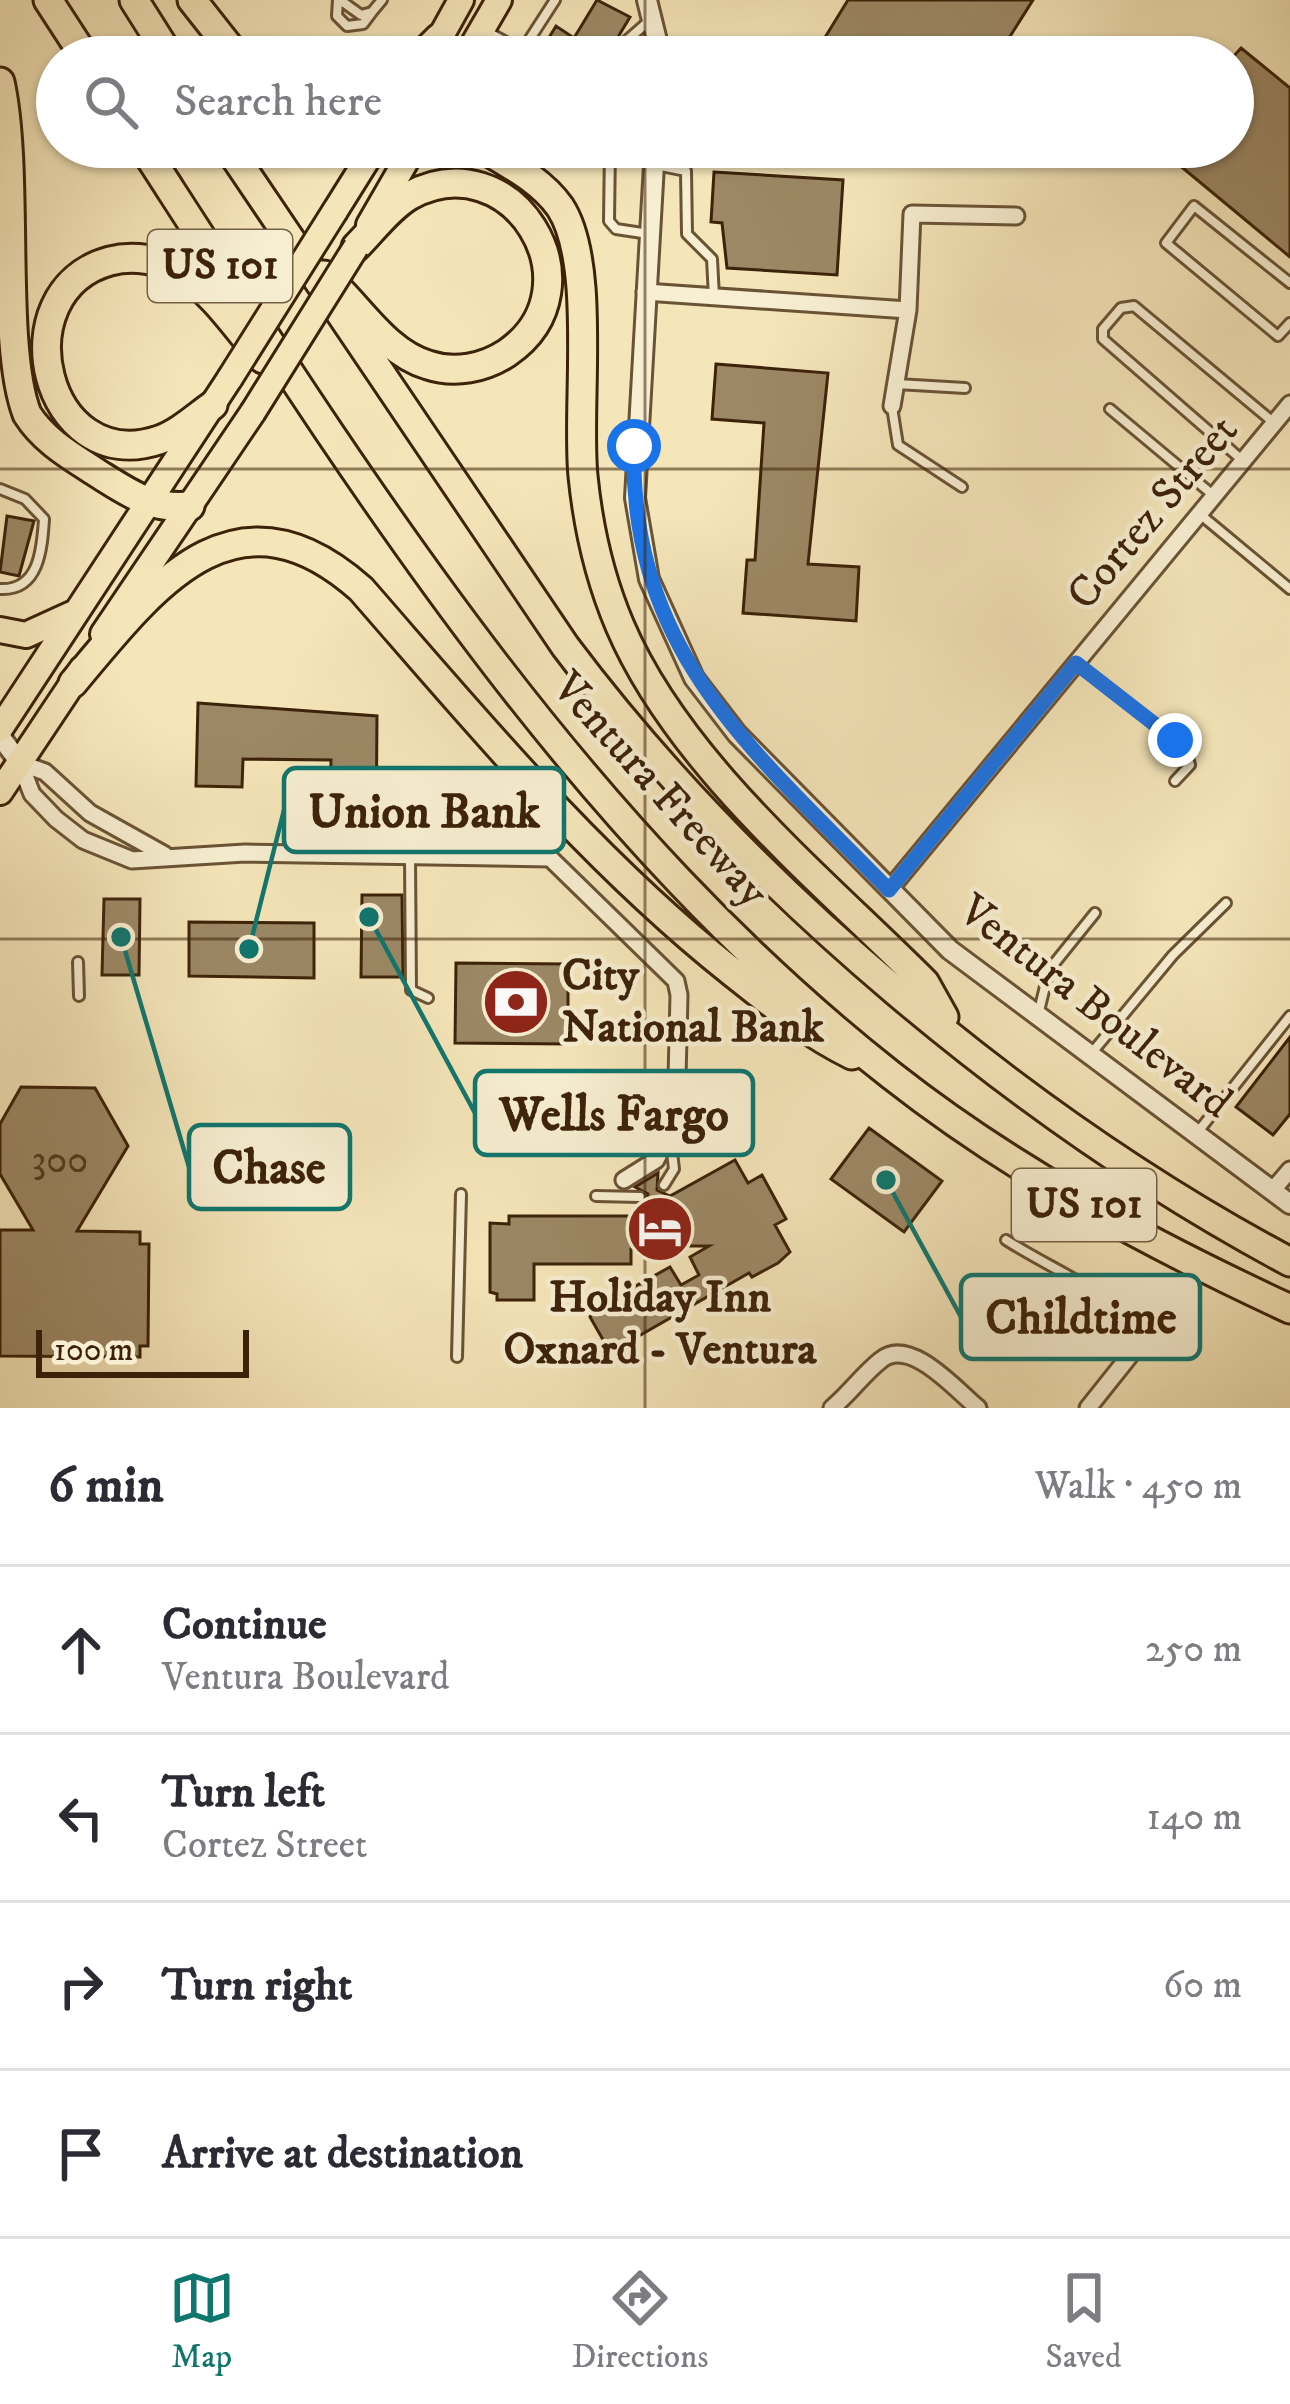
<!DOCTYPE html>
<html lang="en">
<head>
<meta charset="utf-8">
<style>
	body { margin:0; font-family:"IM FELL DW Pica",serif; background:#f7f7f7; color:#2b2b33 }
	.scale { position:absolute; left:36px; bottom:30px; width:213px; box-sizing:border-box; padding-left:12px; border:6px solid #3c2209; border-top:0; font-size:33px; line-height:42px; white-space:nowrap; color:#3c2209; -webkit-text-stroke:9px #f8efd2; paint-order:stroke }
	.stop { position:absolute; width:36px; height:36px; margin:-27px; border:9px solid #1a73e8; border-radius:50%; background:#fff }
	.stop.end { background:#1a73e8; border-color:#fff; box-shadow:0 3px 12px #0008 }
	.list { margin:0; padding:0; list-style:none }
	h2 { display:flex; justify-content:space-between; align-items:center; height:156px; margin:0; padding:0 48px; font-size:51px }
	h2 small { font-size:39px; font-weight:400; color:#7c7c81 }
	.list li { display:grid; grid-template-columns:78px 1fr auto; gap:36px; align-items:center; box-sizing:border-box; height:168px; padding:0 48px; border-top:3px solid #e1e1e2 }
	.list b { display:block; font-size:45px; white-space:nowrap }
	.list p { margin:0; font-size:39px; white-space:nowrap; color:#7c7c81 }
	.list em { font-size:39px; font-style:normal; color:#7c7c81 }
	.icon { flex:none; width:66px; height:66px; fill:none; stroke:currentColor; stroke-width:2; stroke-linecap:round; stroke-linejoin:round }
	.map { position:relative; flex:none; width:1290px; height:1408px; overflow:hidden }
	.search { position:absolute; background:#fff; box-shadow:0 3px 9px #0004; left:36px; right:36px; top:36px; height:132px; display:flex; align-items:center; gap:30px; box-sizing:border-box; padding:0 42px; border-radius:66px; color:#7c7c81; font-size:45px }
	.sheet { height:828px; background:#fff }
	nav { display:flex; justify-content:space-around; align-items:center; box-sizing:border-box; height:168px; border-top:3px solid #e1e1e2; background:#fff; font-size:33px; color:#7c7c81 }
	nav a { display:grid; justify-items:center; gap:6px }
	nav .on { color:#0f766e }
	.map>svg:first-child { display:block }
</style>
</head>
<body>
<div class="map">
<svg width="1290" height="1408" viewBox="0 0 1290 1408">
	<rect width="100%" height="100%" fill="#f5e6ba"/>
	<filter id="stains"><feTurbulence type="fractalNoise" baseFrequency=".00167" numOctaves="4"/><feColorMatrix values="0 0 0 0 .2 0 0 0 0 .09 0 0 0 0 .02 0 0 0 .5 -.17"/></filter>
	<radialGradient id="worn" r=".72"><stop offset=".6" stop-color="#630" stop-opacity="0"/><stop offset="1" stop-color="#630" stop-opacity=".3"/></radialGradient>
	<path fill="#9c8865" stroke="#3c2209" stroke-width="3" d="M597 0 630 17 606 57H537L556 26 574 38Z
		M848 0H1033L997 57H824L816 52Z
		M1241 48 1290 88V257L1178 164 1192 147H1233V57Z
		M714 172 843 180 837 275 727 268 722 223 711 222Z
		M716 364 828 373 808 564 859 567 856 621 743 613 747 560H755L764 423 712 419Z
		M7 516 34 521 19 576 0 572Z
		M198 703 377 716 376 840H329L331 760 243 759 242 787 196 786Z
		M362 895H402L403 977H361Z
		M104 899H140L139 975H102Z
		M189 922 314 923V978L189 976Z
		M456 963 568 964V1044L455 1043Z
		M1290 1037V1114L1273 1135 1236 1107Z
		M21 1087 95 1088 128 1146 77 1231 140 1232V1244H149L148 1346H140V1357L0 1356V1230H33L0 1174V1124Z
		M869 1128 942 1181 904 1232 831 1179Z
		M735 1160 748 1183 762 1175 786 1219 775 1225 790 1252 778 1263 752 1277 749 1273 616 1349 611 1342 606 1345 590 1317 594 1309 670 1267 681 1285 699 1275 690 1257 709 1246H642L631 1249V1264H534V1300H497V1294L490 1292V1223L509 1224V1216H649L644 1204 648 1194 635 1187 658 1173 657 1190 670 1196Z"/>
	<g fill="none" stroke-linecap="round" stroke-linejoin="round">
		<defs>
			<path id="service" d="M338 0 337 16 347 26 363 24 372 12
				M340 0 361 15 372 12 382 0
				M484 30 522 51 555 0
				M619 57 625 42 649 21
				M610 147 609 221 616 229 649 234
				M656 165 686 171 687 234 712 259 714 297
				M1290 283 1194 206 1166 243 1278 336 1290 323
				M897 384 965 388
				M892 407 898 445 962 487
				M1110 409 1213 495
				M1242 460 1103 339V329L1121 308 1134 306 1273 422
				M0 489 25 499 44 519C42 550 39 591 0 589
				M1201 515 1290 589
				M1077 664 1186 749 1190 765 1175 781
				M410 857 411 990 428 998
				M78 962 79 996
				M1039 1011 1049 970 1095 913
				M1090 1055 1173 955 1226 903
				M1197 1133 1290 1016
				M664 1185 674 1169 670 1136
				M596 1196 640 1197
				M1006 1240C1056 1272 1104 1288 1146 1333
				M457 1357 461 1194"/>
			<path id="minor" d="M645 292 908 310
				M892 406 908 310 912 214 1016 216
				M20 763 32 794 56 819 83 840 132 860 245 853 550 858 676 981 679 995 676 1120 656 1160 624 1180
				M20 763 45 772 90 813 165 855
				M889 890 1290 404
				M1272 1191 1290 1170
				M832 1408C850 1393 863 1374 881 1360 910 1336 956 1390 978 1408
				M1088 1408 1147 1334"/>
			<path id="tertiary" d="M647 0 661 57
				M655 147 635 498 649 579 694 678 737 734 950 950 1290 1204
				M0 736 20 763"/>
			<path id="primary" d="M430 56 461 0
				M466 57 499 0
				M335 211 375 147
				M369 225 414 147
				M0 630 26 635 72 614
				M103 634 253 412
				M0 729 230 378
				M0 792 82 669"/>
			<path id="motorway" d="M48 0 85 57
				M134 0 170 57
				M192 0 237 57
				M420 57 439 38
				M0 82C20 173 0 344 27 414 44 441 71 456 97 473 129 493 152 510 190 506
				M143 147C360 483 573 825 891 1075 1013 1171 1150 1244 1290 1309
				M228 147 565 646C745 886 1025 1121 1290 1262
				M481 147C509 164 541 180 560 207 597 263 576 406 583 476 588 526 600 579 620 626 679 764 820 878 925 983L944 1017
				M324 275C358 304 384 352 428 365 455 374 484 368 507 353 603 287 512 139 409 196 389 208 372 231 356 247
				M213 405C196 417 179 433 159 440 44 478 0 291 110 261 133 255 160 259 181 272 213 292 238 330 263 359
				M73 683C153 587 235 477 361 589 478 723 591 860 732 972 771 1003 807 1033 852 1055"/>
		</defs>
		<use href="#service" stroke="#6a5335" stroke-width="14"/>
		<use href="#minor" stroke="#6a5335" stroke-width="21"/>
		<use href="#tertiary" stroke="#6a5335" stroke-width="24"/>
		<use href="#primary" stroke="#3c2209" stroke-width="30"/>
		<use href="#motorway" stroke="#3c2209" stroke-width="33"/>
		<use href="#service" stroke="#f8efd2" stroke-width="8"/>
		<use href="#minor" stroke="#f8efd2" stroke-width="15"/>
		<use href="#tertiary" stroke="#f8efd2" stroke-width="18"/>
		<use href="#primary" stroke="#f5e6ba" stroke-width="24"/>
		<use href="#motorway" stroke="#f5e6ba" stroke-width="27"/>
		<defs>
			<path id="primary-bridge" d="M230 378 335 211
				M253 412 356 247"/>
		</defs>
		<use href="#primary-bridge" stroke="#3c2209" stroke-width="30" stroke-linecap="butt"/>
		<use href="#primary-bridge" stroke="#f5e6ba" stroke-width="24"/>
	</g>
	<g fill="none" stroke-linecap="round" stroke-linejoin="round">
		<path stroke="#1a73e8" stroke-width="15" d="M634 446C629 654 756 753 889 890L1076 663 1175 740"/>
	</g>
	<path fill="none" stroke="#3c2209" stroke-width="3" stroke-opacity="0.55" d="M645 0V57M645 147V1408M0 469H1290M0 939H1290"/>
	<defs>
		<symbol id="bank-disc" viewBox="-11 -11 22 22"><circle r="9.5" fill="#8f2418" stroke="#f8efd2"/><path d="M-6-4H6V4H-6ZM0-2.3a2.3 2.3 0 1 0 0 4.6a2.3 2.3 0 1 0 0-4.6Z" fill="#fff"/></symbol>
		<symbol id="hotel-disc" viewBox="-11 -11 22 22"><circle r="9.5" fill="#8f2418" stroke="#f8efd2"/><path d="M-6-4.5h1.5V1H6V5H4.5V3h-9V5H-6ZM-4 0a1.8 1.8 0 1 1 3.6 0ZM.5 0V-2.5h3Q6-2.5 6 0Z" fill="#fff"/></symbol>
	</defs>
	<g fill-rule="evenodd">
		<use href="#bank-disc" x="478" y="964" width="76" height="76"/>
		<use href="#hotel-disc" x="622" y="1191" width="76" height="76"/>
	</g>
	<g text-anchor="middle" dominant-baseline="central" stroke-width="9" stroke-linejoin="round" paint-order="stroke">
		<g font-size="39" fill="#543c20">
			<text x="60" y="1160">300</text>
		</g>
		<g fill="#f8efd2" stroke="#746045" stroke-width="3">
			<rect x="148" y="230" width="144" height="72" rx="9"/>
			<rect x="1012" y="1169" width="144" height="72" rx="9"/>
		</g>
		<g font-size="42" font-weight="bold" fill="#3c2209">
			<text x="220" y="266">US 101</text>
			<text x="1084" y="1205">US 101</text>
		</g>
		<g font-size="45" fill="#3c2209" stroke="#f8efd2">
			<text transform="translate(1153 513) rotate(-50)">Cortez Street</text>
			<text transform="translate(660 790) rotate(48)">Ventura Freeway</text>
			<text transform="translate(1095 1007) rotate(38)">Ventura Boulevard</text>
		</g>
		<g font-size="45" font-weight="bold" fill="#3c2209" stroke="#f8efd2" text-anchor="start">
			<text x="562" y="976">City<tspan x="562" dy="52">National Bank</tspan></text>
			<text x="660" y="1298" text-anchor="middle">Holiday Inn<tspan x="660" dy="52">Oxnard - Ventura</tspan></text>
		</g>
	</g>
	<path fill="none" stroke="#0f766e" stroke-width="4.5" d="M249 949L284 810M369 917L475 1113M121 937L189 1167M886 1180L961 1317"/>
	<g fill="#0f766e" stroke="#f8efd2" stroke-width="4.5">
		<circle cx="249" cy="949" r="12"/>
		<circle cx="369" cy="917" r="12"/>
		<circle cx="121" cy="937" r="12"/>
		<circle cx="886" cy="1180" r="12"/>
	</g>
	<g fill="#f8efd2" stroke="#0f766e" stroke-width="4.5">
		<rect x="284" y="768" width="280" height="84" rx="12"/>
		<rect x="475" y="1071" width="278" height="84" rx="12"/>
		<rect x="189" y="1125" width="161" height="84" rx="12"/>
		<rect x="961" y="1275" width="239" height="84" rx="12"/>
	</g>
	<g font-size="48" text-anchor="middle" font-weight="bold" fill="#3c2209">
		<text x="424" y="827">Union Bank</text>
		<text x="614" y="1130">Wells Fargo</text>
		<text x="269" y="1183">Chase</text>
		<text x="1081" y="1333">Childtime</text>
	</g>
	<rect width="100%" height="100%" filter="url(#stains)"/>
	<rect width="100%" height="100%" fill="url(#worn)"/>
</svg>
<div class="scale">100 m</div>
<div class="stop" style="left:634px;top:446px"></div>
<div class="stop end" style="left:1175px;top:740px"></div>
<div class="search"><svg class="icon" aria-label="search" viewBox="0 0 24 24"><circle cx="10" cy="10" r="6"/><path d="M15 15l6 6"/></svg>Search here</div>
</div>
<section class="sheet">
<h2>6 min<small>Walk · 450 m</small></h2>
<ul class="list">
<li><svg class="icon" aria-label="ahead" viewBox="0 0 24 24"><path d="M12 20V5M6 11l6-6 6 6"/></svg><div><b>Continue</b><p>Ventura Boulevard</p></div><em>250 m</em></li>
<li><svg class="icon" aria-label="left" viewBox="0 0 24 24"><path d="M17 20v-9H6M10 6l-5 5 5 5"/></svg><div><b>Turn left</b><p>Cortez Street</p></div><em>140 m</em></li>
<li><svg class="icon" aria-label="right" viewBox="0 0 24 24"><path d="M7 20v-9h11M14 6l5 5-5 5"/></svg><div><b>Turn right</b></div><em>60 m</em></li>
<li><svg class="icon" aria-label="arrive" viewBox="0 0 24 24"><path d="M6 21V4h12l-3 4 3 4H6"/></svg><div><b>Arrive at destination</b></div></li>
</ul>
</section>
<nav>
<a class="on"><svg class="icon" aria-label="map" viewBox="0 0 24 24"><path d="M3 6l6-2 6 2 6-2v14l-6 2-6-2-6 2zM9 4v14M15 6v14"/></svg>Map</a>
<a><svg class="icon" aria-label="directions" viewBox="0 0 24 24"><path d="M12 3l9 9-9 9-9-9zM9 14v-3h6M13 9l2 2-2 2"/></svg>Directions</a>
<a><svg class="icon" aria-label="saved" viewBox="0 0 24 24"><path d="M7 4h10v16l-5-4-5 4z"/></svg>Saved</a>
</nav>
</body>
</html>
